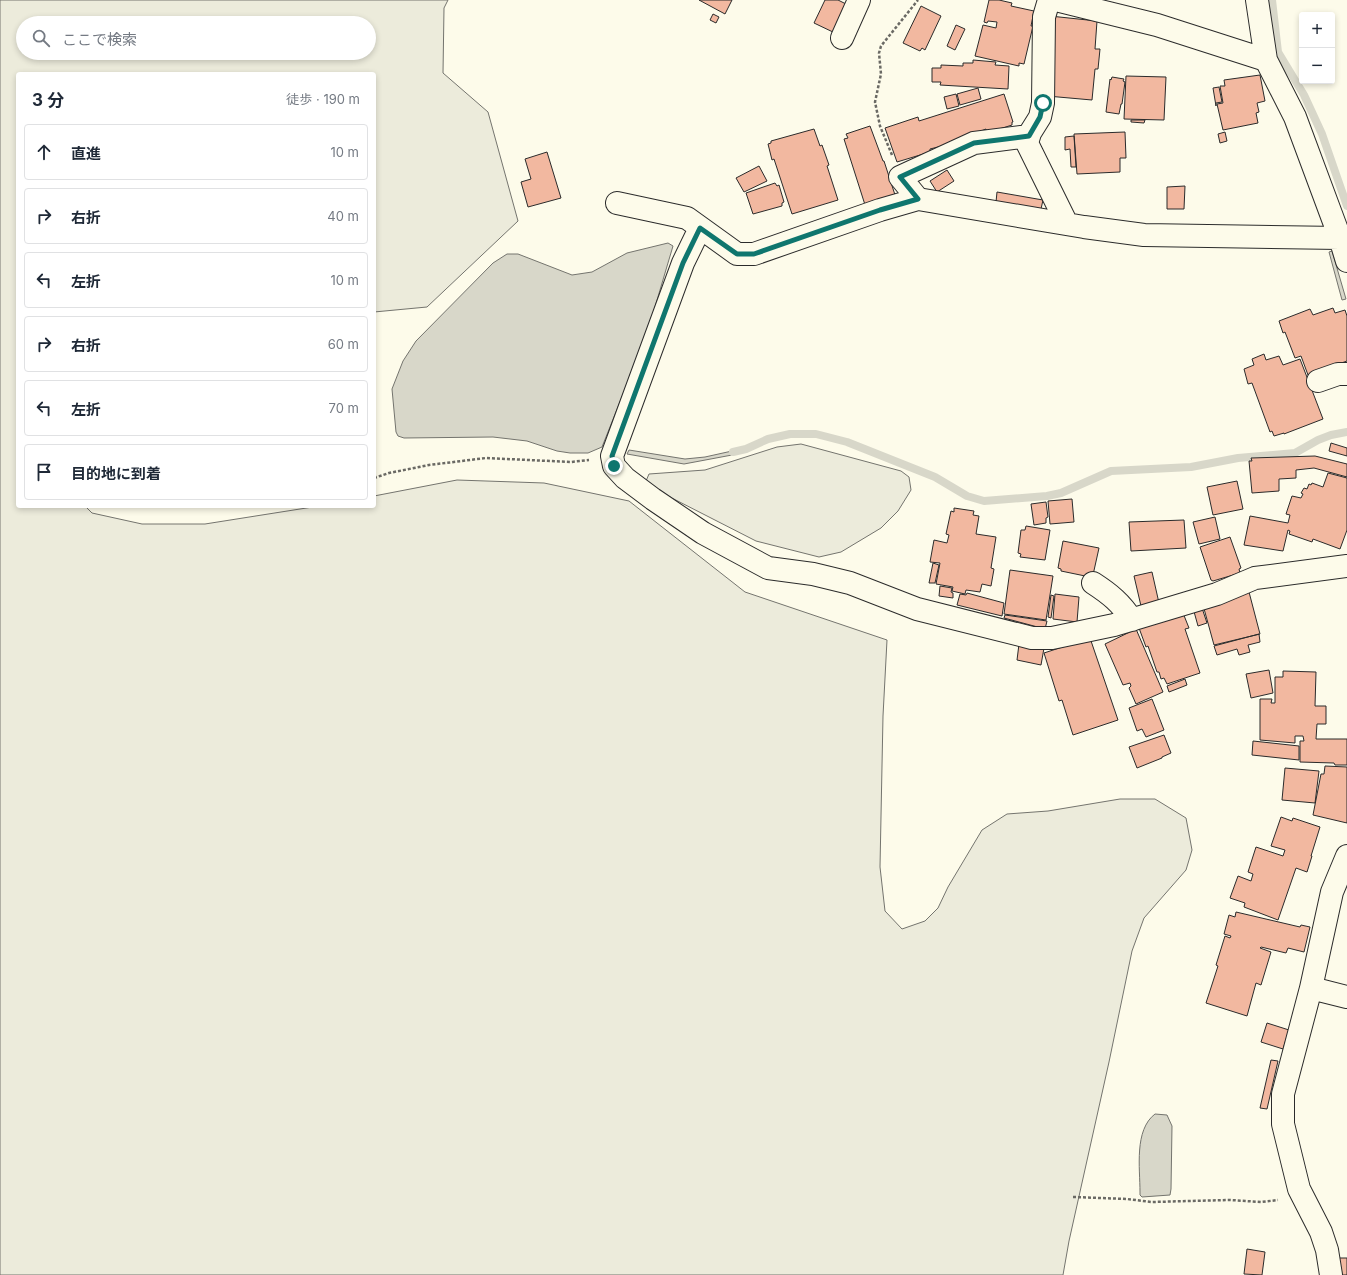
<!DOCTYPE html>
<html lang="ja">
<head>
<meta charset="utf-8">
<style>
	body { margin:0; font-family:Inter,"Noto Sans JP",sans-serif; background:#f2f2f3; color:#1f2937 }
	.controls { position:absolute; right:12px; top:12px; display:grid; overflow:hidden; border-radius:4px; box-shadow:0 2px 6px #0003 }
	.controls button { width:36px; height:36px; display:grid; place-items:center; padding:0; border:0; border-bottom:1px solid #e0e1e3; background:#fff; color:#1f2937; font:20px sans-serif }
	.stop { position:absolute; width:12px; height:12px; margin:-9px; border:3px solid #0f766e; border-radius:50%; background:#fff }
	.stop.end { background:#0f766e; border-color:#fff; box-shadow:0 1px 4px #0008 }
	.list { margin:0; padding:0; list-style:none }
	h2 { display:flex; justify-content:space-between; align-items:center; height:52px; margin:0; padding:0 16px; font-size:17px }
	h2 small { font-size:13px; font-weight:400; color:#747a83 }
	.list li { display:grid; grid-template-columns:26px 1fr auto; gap:12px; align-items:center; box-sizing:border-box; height:56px; margin:0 8px 8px; padding:0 8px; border:1px solid #e0e1e3; border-radius:4px }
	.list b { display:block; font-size:15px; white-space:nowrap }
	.list em { font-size:13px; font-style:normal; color:#747a83 }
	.icon { flex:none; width:22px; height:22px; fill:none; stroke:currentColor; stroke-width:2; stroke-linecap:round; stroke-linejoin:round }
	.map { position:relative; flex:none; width:1347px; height:1275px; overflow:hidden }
	.search { position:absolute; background:#fff; box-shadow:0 2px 6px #0003; left:16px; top:16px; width:360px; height:44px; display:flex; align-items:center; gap:10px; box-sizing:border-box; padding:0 14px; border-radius:22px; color:#747a83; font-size:15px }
	.panel { position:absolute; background:#fff; box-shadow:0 2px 6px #0003; left:16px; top:72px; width:360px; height:436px; border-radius:4px }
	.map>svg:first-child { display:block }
</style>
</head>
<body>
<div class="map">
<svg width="1347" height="1275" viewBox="0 0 1347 1275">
	<rect width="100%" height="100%" fill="#fdfbea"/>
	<path fill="#ecebdb" stroke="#74746e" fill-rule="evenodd" d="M0 0H448L444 8 443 73 488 112 518 221 427 307 374 312V74H18V506H85L92 513 142 524H205L319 506H374V496L457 480 544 483 629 501 745 592 887 640 883 716 880 867 885 911 902 929 925 921 938 908 948 887 982 830 1007 814 1048 811 1120 799H1155L1186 818 1192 850 1186 870 1144 918 1132 951 1109 1062 1069 1241 1063 1275H0ZM23 23H369V53H23Z
		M801 444 901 471 909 477 911 490 898 511 881 528 841 552 819 557 756 541 664 494 646 481 649 474 705 470 777 447Z"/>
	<path fill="#d8d7c9" stroke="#74746e" d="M668 243 673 246 647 334 602 447 588 453H570L557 451 527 441 493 437 404 438 398 436 396 432 392 389 403 361 416 341 493 263 507 254H518L572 275 592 272 627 253Z
		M1332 251 1346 299 1342 300 1329 252Z
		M629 450 685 459 705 457 732 451 744 450 732 455 684 464 627 454Z
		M1155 1114 1167 1115 1172 1126 1171 1189 1170 1195 1142 1197 1140 1195V1192C1140 1168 1134 1130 1155 1114Z"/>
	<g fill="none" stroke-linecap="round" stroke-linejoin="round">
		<path stroke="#d8d7c9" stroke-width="8" d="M1272 0 1278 52 1304 95 1322 134 1347 206
			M733 452 746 449 768 439 790 434H816L847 442 935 477 967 496 984 501 1047 496 1061 493 1111 471 1191 467 1238 458 1295 453 1318 440 1331 435 1347 432"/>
	</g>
	<path fill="#f2b8a0" stroke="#2b2b2b" d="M699 0H732L725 14Z
		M825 0H838L848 5 835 33 814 23Z
		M989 0H999L1012 3 1011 6 1034 11 1031 26H1033L1024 64 1019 63V66L975 56 983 25 996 28 997 22 988 21 987 23 984 22Z
		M921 6 941 16 925 50 922 48 920 51 903 43Z
		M713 14 719 17 716 23 710 20Z
		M1050 16 1097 21 1095 49H1100L1098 69H1095L1092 100 1047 96Z
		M956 25 965 29 955 50 947 46Z
		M973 60 996 62 995 65 1009 66 1008 89 940 85 941 82H932V68H941V65L963 66V63H973Z
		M1260 75 1265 101 1257 103 1259 112 1256 113 1258 123 1223 130 1217 104 1223 103 1220 86H1225L1224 80Z
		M1126 76 1166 77 1164 120 1124 119Z
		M1112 77 1124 79 1123 81 1125 82 1122 104H1121L1119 114 1106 112 1110 79 1111 80Z
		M1219 87 1222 102 1216 103V106L1213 88Z
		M978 88 981 99 960 105 957 94Z
		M956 94 959 106 947 109 944 97Z
		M1004 94 1013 122H1012V125L987 133 986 129 942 146 930 149V152L897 162 885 128 918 117 919 121Z
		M1131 120H1145L1144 123 1131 122Z
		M870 126 883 161H884L896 198 866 208 844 139 848 138 846 134Z
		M814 129 820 146 822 145 829 165 827 166 838 200 792 214 774 159 772 160 768 144 771 143V141Z
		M1125 132 1126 158H1120V172L1077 174 1074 134Z
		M1225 132 1227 141 1220 143 1218 134Z
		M1074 136 1076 167H1071L1070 149 1065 150V137Z
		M547 152 561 198 528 207 521 182 531 179 525 159Z
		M759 166 767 181 744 192 736 178Z
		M947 170 954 181 937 192 930 181Z
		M775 183 777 186 779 185 784 202 782 203V206L753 214 746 193Z
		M1185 186 1184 209H1167V187Z
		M997 192 1043 200 1041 209 996 202Z
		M1333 308 1335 313 1345 310 1347 316V361L1308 375 1301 356 1295 358 1285 332 1283 333 1279 321 1310 309 1313 315Z
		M1264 354 1266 360 1279 356 1283 365 1300 359 1323 419 1284 434V433L1274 436 1272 431 1270 432 1252 383 1248 384 1244 369 1254 365 1252 359Z
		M1331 443 1347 448V456L1329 451Z
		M1315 456 1347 464V477L1314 468 1296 470V478L1279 479V491L1252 493 1249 461H1252L1251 458Z
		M1328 473 1347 478V530L1340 549 1313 539 1312 542 1289 534 1290 531 1288 530 1283 551 1244 545 1250 516 1288 523 1290 515 1286 514 1292 496 1301 498 1303 494 1301 493 1304 488 1307 489 1309 484 1311 485 1312 483 1323 487Z
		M1237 481 1243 509 1213 515 1207 487Z
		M1072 499 1074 522 1050 524 1048 501Z
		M1046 502 1048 517 1046 518V523L1034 525 1031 504Z
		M954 508 974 511 973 515 979 516 976 534 996 537 991 568 994 569 991 586 982 584 980 592 966 590 965 594 952 591 953 587 936 584 940 563 930 562 934 540 947 543 949 535 946 534 951 511 954 512Z
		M1215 517 1220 539 1199 544 1193 522Z
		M1184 520 1186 548 1131 551 1129 522Z
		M1026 526 1050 530 1045 560 1020 557 1021 554 1018 553 1021 530H1025Z
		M1230 537 1241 568 1239 569 1240 573 1213 581 1211 580 1200 547Z
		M1063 541 1099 548 1093 575 1090 577 1061 571V569L1058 568Z
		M933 563 939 565 935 583H929Z
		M1010 570 1053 576 1046 620 1004 614Z
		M1152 572 1159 603 1141 606 1134 576Z
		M940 586 952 588 951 592 953 593V598L939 596Z
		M1249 592 1260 634 1214 645 1203 605Z
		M967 593 1004 603 1002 616 957 605 960 594 966 595Z
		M1055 594 1079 597 1077 622 1053 619Z
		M1051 595 1054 596 1051 618 1048 617Z
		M1201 605 1207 623 1198 626 1193 608Z
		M1183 613 1189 628 1185 629 1200 673 1167 684 1164 678 1161 679 1159 672H1157L1148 646 1146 647 1139 628Z
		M1005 615 1047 621 1045 629 1004 618Z
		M1136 629 1163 692 1136 704 1129 688 1131 686 1130 683 1123 685 1105 644Z
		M1259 634 1260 642 1248 645 1250 652 1239 655 1237 649 1217 655 1214 646Z
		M1090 638 1118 720 1073 735 1062 700 1059 701 1044 653Z
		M1019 644 1044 648 1041 665 1017 660Z
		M1269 670 1273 693 1251 698 1246 674Z
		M1283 671 1316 672 1315 706H1326V724H1317L1316 739H1347V765H1335L1334 763 1300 762V741H1304L1303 736H1295V743L1260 740V699H1272L1271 703H1275V677H1283Z
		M1185 679 1187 685 1169 692 1167 686Z
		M1152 699 1164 730 1146 737 1142 729 1137 731 1129 708Z
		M1164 735 1171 753 1162 757V758L1137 768 1129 747Z
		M1253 741 1299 746V760L1252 755Z
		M1325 766 1347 767V823L1313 815 1321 774H1324Z
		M1285 768 1319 771 1315 803 1282 800Z
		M1281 817 1292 821 1293 818 1320 827 1311 856H1312L1307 872 1296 868 1278 920 1244 907 1245 903 1230 898 1238 876 1251 881 1253 874 1248 872 1256 847 1283 856 1285 850 1271 846Z
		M1236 912 1300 927 1301 925 1310 927 1304 952 1288 948 1286 953 1261 947 1260 948 1271 952 1261 985 1256 983 1247 1016 1206 1003 1218 966 1216 965 1225 936 1230 938 1231 936 1224 934 1229 915 1235 917Z
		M1267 1023 1289 1030 1283 1049 1261 1042Z
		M1271 1060 1278 1061 1267 1109 1260 1108Z
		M1247 1249 1265 1252 1262 1275 1244 1274Z
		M1337 1258H1347V1275H1338Z"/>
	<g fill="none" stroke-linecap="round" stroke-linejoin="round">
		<defs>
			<path id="minor" d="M1049 0 1044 17 1043 103 1040 117 1030 133 1027 143 1067 224
				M1056 0 1157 25 1266 60 1295 117 1340 238 1347 261
				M1257 0 1266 60
				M842 38 859 0
				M918 199 900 177 974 143 1029 136
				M617 203 687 218 737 254H754L880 210 918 199 1084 227 1144 235 1340 238
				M700 228 683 263 612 456 614 466 625 478 653 499 703 533 768 568 813 574 850 583 917 609 1032 638H1052L1114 625 1217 594 1255 578 1347 566
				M1318 381 1338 374H1347
				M1093 583C1110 594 1121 603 1132 620
				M1311 988 1347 997
				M1331 1275 1327 1250 1321 1232 1299 1189 1283 1124V1094L1311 988 1332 892 1347 856"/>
		</defs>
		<use href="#minor" stroke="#2b2b2b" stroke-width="24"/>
		<path stroke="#6a6964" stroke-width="2.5" stroke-dasharray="3 2" stroke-linecap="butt" d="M892 155 880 126 875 102 881 74 879 53 881 46 918 0
			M374 478 389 473 429 465 486 458 571 462 589 460
			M1073 1197 1127 1199 1151 1202 1230 1200 1261 1202 1278 1200"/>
		<use href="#minor" stroke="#fdfbea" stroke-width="22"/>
	</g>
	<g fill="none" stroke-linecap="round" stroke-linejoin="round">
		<path stroke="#0f766e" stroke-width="5" d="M614 466 612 456 683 263 700 228 737 254H754L880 210 918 199 900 177 974 143 1029 136 1040 117 1043 103"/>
	</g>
</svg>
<div class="controls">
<button>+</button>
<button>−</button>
</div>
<div class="stop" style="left:1043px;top:103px"></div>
<div class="stop end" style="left:614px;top:466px"></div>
<div class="search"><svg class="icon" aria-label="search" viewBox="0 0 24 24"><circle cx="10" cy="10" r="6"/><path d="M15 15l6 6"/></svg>ここで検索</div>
<section class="panel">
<h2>3 分<small>徒歩 · 190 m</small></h2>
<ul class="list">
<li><svg class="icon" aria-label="ahead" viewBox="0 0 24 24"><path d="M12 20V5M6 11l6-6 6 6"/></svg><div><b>直進</b></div><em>10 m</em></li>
<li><svg class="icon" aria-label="right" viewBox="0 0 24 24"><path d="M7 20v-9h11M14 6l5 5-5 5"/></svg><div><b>右折</b></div><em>40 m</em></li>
<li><svg class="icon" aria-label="left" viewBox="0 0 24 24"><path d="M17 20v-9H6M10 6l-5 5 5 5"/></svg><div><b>左折</b></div><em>10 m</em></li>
<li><svg class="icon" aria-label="right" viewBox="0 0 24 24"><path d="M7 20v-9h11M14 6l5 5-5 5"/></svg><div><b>右折</b></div><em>60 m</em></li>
<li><svg class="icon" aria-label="left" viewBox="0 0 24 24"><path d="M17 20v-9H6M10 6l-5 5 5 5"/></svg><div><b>左折</b></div><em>70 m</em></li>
<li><svg class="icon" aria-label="arrive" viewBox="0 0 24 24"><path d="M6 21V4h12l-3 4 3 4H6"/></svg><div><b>目的地に到着</b></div></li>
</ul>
</section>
</div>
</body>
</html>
